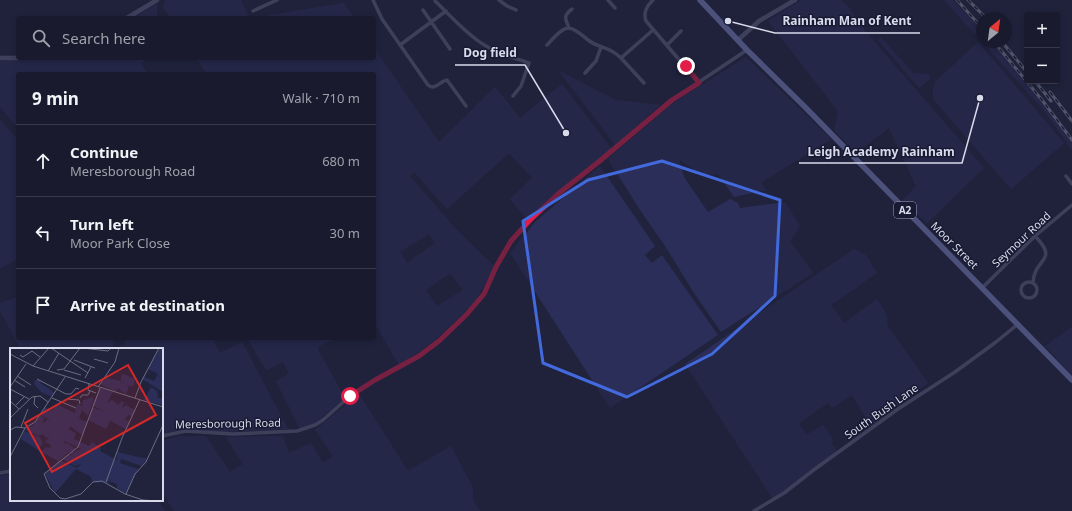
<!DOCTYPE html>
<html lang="en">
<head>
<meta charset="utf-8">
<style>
	body { margin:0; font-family:"Noto Sans",sans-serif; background:#262739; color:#f1f3f6 }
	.controls { position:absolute; right:12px; top:12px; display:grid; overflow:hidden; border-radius:4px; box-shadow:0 2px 6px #0003 }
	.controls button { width:36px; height:36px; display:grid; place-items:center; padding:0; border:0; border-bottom:1px solid #373849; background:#191a2d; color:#f1f3f6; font:20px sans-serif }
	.compass { position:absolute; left:976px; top:12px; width:36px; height:36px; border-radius:50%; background:#191a2d; box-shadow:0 2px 6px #0003; rotate:29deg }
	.stop { position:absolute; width:12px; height:12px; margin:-9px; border:3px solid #e11d48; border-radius:50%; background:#fff }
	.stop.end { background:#e11d48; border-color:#fff; box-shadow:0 1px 4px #0008 }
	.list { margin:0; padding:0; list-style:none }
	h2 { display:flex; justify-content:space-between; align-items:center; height:52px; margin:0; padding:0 16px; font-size:17px }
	h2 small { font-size:13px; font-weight:400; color:#9fa1aa }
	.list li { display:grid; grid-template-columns:26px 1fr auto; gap:12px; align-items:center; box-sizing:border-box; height:72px; padding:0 16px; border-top:1px solid #373849 }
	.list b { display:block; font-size:15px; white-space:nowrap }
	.list p { margin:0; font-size:13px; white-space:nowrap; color:#9fa1aa }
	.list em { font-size:13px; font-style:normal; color:#9fa1aa }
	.icon { flex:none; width:22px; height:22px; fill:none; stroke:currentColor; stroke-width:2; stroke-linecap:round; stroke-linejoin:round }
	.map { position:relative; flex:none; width:1072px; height:511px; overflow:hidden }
	.search { position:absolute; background:#191a2d; box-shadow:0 2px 6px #0003; left:16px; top:16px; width:360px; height:44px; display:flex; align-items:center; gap:10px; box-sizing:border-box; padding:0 14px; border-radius:4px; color:#9fa1aa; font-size:15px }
	.panel { position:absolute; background:#191a2d; box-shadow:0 2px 6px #0003; left:16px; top:72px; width:360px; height:268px; border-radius:4px }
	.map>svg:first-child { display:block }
</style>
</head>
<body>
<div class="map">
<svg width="1072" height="511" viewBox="0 0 1072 511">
	<rect width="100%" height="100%" fill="#21233c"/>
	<path fill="#2b2e59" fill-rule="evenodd" d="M166 0H241L249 18H170L163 7Z
		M802 0H841L847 5 866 32 984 168 927 223 902 201 916 186 889 128 856 153 834 130 838 111 768 21Z
		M944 0H953L982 31V42H992L1063 129 1072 143V150L1042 108Z
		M344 3 354 18H253Z
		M157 4V15L158 18H133Z
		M881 37 913 73 928 74 931 78 919 88 878 40Z
		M978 42 1064 143 1011 189 933 99V88L935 82Z
		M374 48 439 142 495 87 520 118 562 84 611 148 550 198 527 219 510 199 532 178 509 153 447 209 414 172 410 176 456 229 495 267 473 304 433 342 399 365 374 322V74H207L196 58H374ZM429 234 435 243 407 263 400 252ZM450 273 463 290 437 306 426 290Z
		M746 57 831 139 761 183 766 190 734 197 718 174 703 176 679 159 684 177 708 212 730 199 738 203 740 208 785 202 800 226 790 241 813 273 721 332 694 293 665 246 640 210 608 159 672 104Z
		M35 58H148L141 64 148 74H18V128L0 107V61L26 60Z
		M559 71 616 100 660 105 615 145Z
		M0 120 18 140V259L0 268Z
		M600 166 655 246 645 255 652 263 662 255 718 335 610 408 510 253 535 222Z
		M854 249 866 255 877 273 831 305 844 323 877 299 887 315V325L928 383 871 426 852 395 832 408 828 403 799 423 806 435 823 425 833 439 832 444 837 452 773 499 685 364Z
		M18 297V338H112L114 349H21L0 311V303Z
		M1072 327V375L1045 346Z
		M124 338H212L220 353 242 342 288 429 223 432 185 429 162 434V349H118V348L125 344Z
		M247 338H336L317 348 345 398 315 423 300 429 276 381 289 374 283 362 266 370Z
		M359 394 408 471 451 446 473 488V500L480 511H174L162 492V441L179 436H206L230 472 243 464 226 437 283 436 289 453 311 443 323 463 333 456 315 430Z
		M11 474V500H158L165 511H0V476Z"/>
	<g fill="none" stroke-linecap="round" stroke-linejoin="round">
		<path stroke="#5f6381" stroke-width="3.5" d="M373 0 382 19 428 85C435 91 440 81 447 80L466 106
			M499 0 507 6 516 10
			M608 0 615 8
			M653 0C647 6 643 12 646 21L699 83
			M435 1C451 16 467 35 486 46 499 54 515 58 529 63L521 86 513 96
			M423 10 450 49
			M253 11 277 0
			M569 28C565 18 563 16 572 9
			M400 45 446 11
			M547 45C552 40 561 28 569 28 576 29 583 36 588 40 600 49 609 46 621 58L653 30
			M667 45 681 31
			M621 58 644 83
			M585 73 596 61 601 47
			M1066 176 1072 184
			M1021 290a8 8 0 1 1 16 0a8 8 0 1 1-16 0Z
			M1033 283C1034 257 1060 262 1035 236
			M983 287 1035 236 1072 205
			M162 436 186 431 233 434 297 431 315 425 323 420 350 396 375 380 419 356 439 341 467 314 484 293 496 267 511 241 529 221 544 206 672 100 747 50
			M0 473 11 471
			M754 511 784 493 815 469 898 409 955 372 996 342 1018 324"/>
		<path stroke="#5f6381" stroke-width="4.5" d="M127 18 157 0
			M738 40 759 21 795 0
			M0 58H18"/>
		<path stroke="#8289c7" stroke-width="5.5" d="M700 0 747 50 804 106 1072 380"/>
		<defs>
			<path id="rail" d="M957 0 982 28
				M968 0 986 18
				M994 42 1042 100 1072 140
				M1002 42 1027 72
				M1035 81 1051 101
				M1050 92 1072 121"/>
		</defs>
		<use href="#rail" stroke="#8e91a4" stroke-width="3"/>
		<use href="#rail" stroke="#171a32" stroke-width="1.5" stroke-dasharray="4.5" stroke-linecap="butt"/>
	</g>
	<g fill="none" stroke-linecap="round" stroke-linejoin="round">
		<path stroke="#e11d48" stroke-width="5" d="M350 396 375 380 419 356 439 341 467 314 484 294 496 267 511 241 529 221 558 194 601 160 672 100 699 83 686 66"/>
	</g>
	<path d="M0 0H1072V511H0ZM662 161 780 200 775 296 712 354 627 397 543 363 523 221 588 180Z" fill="#21233c" fill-opacity=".55" fill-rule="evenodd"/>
	<path fill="none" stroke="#426adc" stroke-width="3" stroke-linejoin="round" d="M662 161 780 200 775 296 712 354 627 397 543 363 523 221 588 180Z"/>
	<g text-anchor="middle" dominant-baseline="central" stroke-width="3" stroke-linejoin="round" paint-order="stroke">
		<rect fill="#171a32" stroke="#9ea1b4" stroke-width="1" x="894" y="202" width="22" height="16" rx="3"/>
		<g font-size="10" font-weight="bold" fill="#d8dbeb">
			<text x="905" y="210">A2</text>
		</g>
		<g font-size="11" fill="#d8dbeb" stroke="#171a32">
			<text transform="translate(1021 239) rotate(-43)">Seymour Road</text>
			<text transform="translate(955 245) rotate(45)">Moor Street</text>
			<text transform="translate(881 411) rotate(-35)">South Bush Lane</text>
			<text transform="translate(228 423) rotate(-1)">Meresborough Road</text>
		</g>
	</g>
	<g transform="translate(10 348)">
		<rect width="153" height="153" fill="#21233c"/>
		<path d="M150 0H153V44L132 31 134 29 144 33 148 26 138 21ZM99 21 116 27 130 33 125 31 123 39 110 34 112 26 100 22 96 28ZM96 30 108 32 119 38 116 47 108 40 106 44 90 36ZM25 32H31L30 35 45 45 42 49 31 44 24 36ZM141 39 147 43 148 50H153L152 57 134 52ZM90 40 103 44 97 55 102 52 108 57 112 53 114 54 112 60 116 57 125 62 122 69 118 67 115 72 119 73 116 81 100 73 96 81 78 72 82 59 97 65 82 57ZM84 49 82 56 77 54 82 56 78 68 72 62 69 71 64 69 77 74 73 88 60 78 59 81 55 79 66 85 64 91 79 98 82 94 91 100 90 103 107 112V104L137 111 132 118 111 111 110 115 128 121 116 146 107 140V136L102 134 100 135 102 130 98 135 83 134 80 128 66 121 45 145 35 126 48 113 31 104 36 99 41 100 40 96 34 94 40 89 37 90 32 86 30 88 15 82 24 76 30 67 35 70 32 73 35 75 37 71 42 73 31 67 35 59 40 63 48 57 65 65 67 56 72 58 73 52ZM55 93 71 101 60 105 63 108 58 106 52 111 65 118 71 116 67 120 50 112 56 106 66 101 57 95 53 96ZM14 83 30 89 33 95 28 102 11 91Z" fill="#2b2e59" fill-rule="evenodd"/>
		<path fill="none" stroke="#6a6d82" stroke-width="1" d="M41 0 78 25M73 0 98 3 101 0M0 6 23 18 153 59M10 7 13 9 22 3 30 9M84 11 98 15M64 12 85 20M23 18 39 0M47 22 54 21 70 0M54 22 71 27M38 23 49 5M7 28 21 37M75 30 81 19M27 31 56 46H61L66 40 69 41M4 32 15 39M79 36 78 42 86 45M0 39 16 16M88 39 105 14 109 0M90 40 68 99 34 126 40 140 50 150 55 151 71 146 83 134 92 133 115 146 133 152 147 153M0 41 19 51M25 48 24 56 28 60M42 50 66 60M70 50 72 47H78L80 43M125 50 131 34 149 0M57 51 69 52 70 56M0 53 9 61M6 57 15 48M0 70 22 49 30 48 38 54M11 79 18 61M0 82 6 79 15 80M0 109 15 80 25 74 55 29M96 134 112 90 130 51M116 146 125 126 136 114 153 77"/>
		<path fill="#d62828" fill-opacity="0.15" stroke="#d62828" stroke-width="2" d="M118 17 146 67 42 124 15 75Z"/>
		<rect width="153" height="153" fill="none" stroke="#d8dbeb" stroke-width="2"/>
	</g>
	<path fill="none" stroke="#d8dbeb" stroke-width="1.5" d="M728 21L775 33H920M566 133L525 65H455M980 98L962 163H799"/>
	<g fill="#d8dbeb" stroke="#171a32" stroke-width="1.5">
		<circle cx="728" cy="21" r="4"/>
		<circle cx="566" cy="133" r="4"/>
		<circle cx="980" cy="98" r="4"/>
	</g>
	<g font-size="12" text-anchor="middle" font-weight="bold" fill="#d8dbeb" stroke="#171a32" stroke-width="3" stroke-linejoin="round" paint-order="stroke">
		<text x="847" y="25">Rainham Man of Kent</text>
		<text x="490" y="57">Dog field</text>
		<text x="881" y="156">Leigh Academy Rainham</text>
	</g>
</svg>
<div class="controls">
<button>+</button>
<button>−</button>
</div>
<svg class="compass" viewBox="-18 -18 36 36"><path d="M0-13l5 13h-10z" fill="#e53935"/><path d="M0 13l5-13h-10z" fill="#9fa1aa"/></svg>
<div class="stop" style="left:350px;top:396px"></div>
<div class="stop end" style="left:686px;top:66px"></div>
<div class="search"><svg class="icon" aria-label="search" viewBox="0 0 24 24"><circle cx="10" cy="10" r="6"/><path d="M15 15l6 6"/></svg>Search here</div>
<section class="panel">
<h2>9 min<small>Walk · 710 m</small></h2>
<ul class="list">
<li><svg class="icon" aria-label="ahead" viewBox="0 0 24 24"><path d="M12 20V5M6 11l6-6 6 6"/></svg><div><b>Continue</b><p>Meresborough Road</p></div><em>680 m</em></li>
<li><svg class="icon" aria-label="left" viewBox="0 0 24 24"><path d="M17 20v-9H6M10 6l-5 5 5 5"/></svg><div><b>Turn left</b><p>Moor Park Close</p></div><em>30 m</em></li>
<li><svg class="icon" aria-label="arrive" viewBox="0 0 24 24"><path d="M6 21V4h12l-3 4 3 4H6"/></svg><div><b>Arrive at destination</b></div></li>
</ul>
</section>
</div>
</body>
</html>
